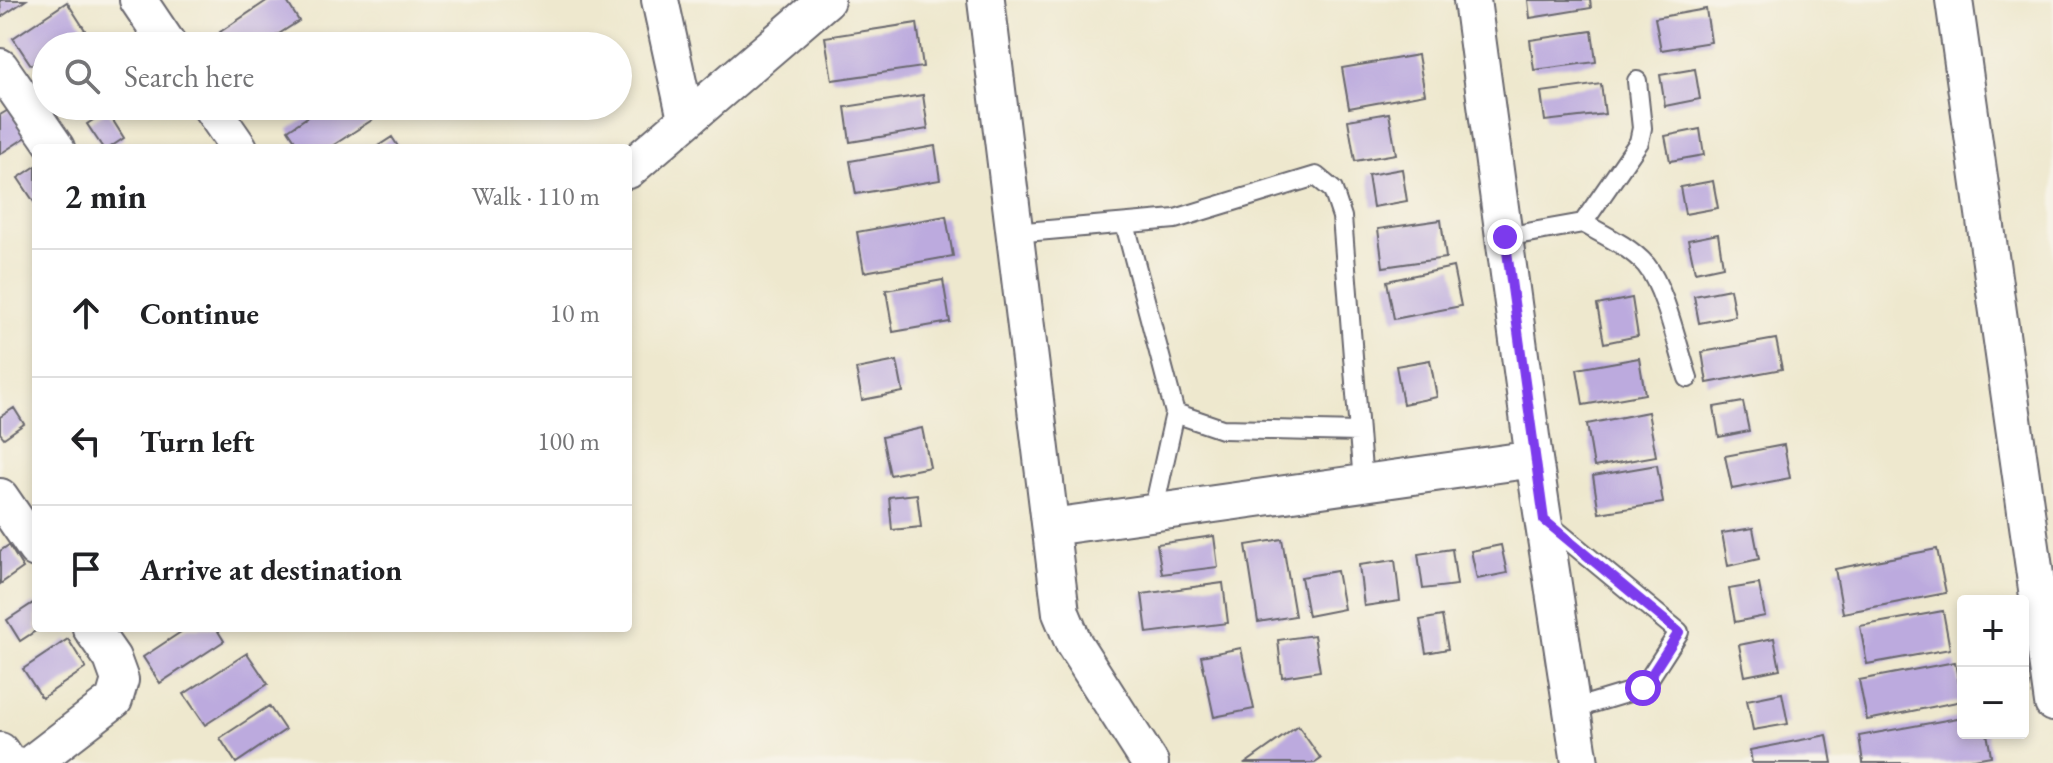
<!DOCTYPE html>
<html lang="en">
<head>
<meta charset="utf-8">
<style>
	body { margin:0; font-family:"EB Garamond",serif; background:#f6f6f6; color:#202124 }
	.controls { position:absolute; right:24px; bottom:24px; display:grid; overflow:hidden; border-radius:8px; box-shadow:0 4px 12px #0003 }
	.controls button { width:72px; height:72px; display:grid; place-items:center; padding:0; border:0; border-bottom:2px solid #e0e0e0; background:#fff; color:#202124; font:40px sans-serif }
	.stop { position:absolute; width:24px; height:24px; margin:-18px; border:6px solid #7c3aed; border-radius:50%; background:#fff }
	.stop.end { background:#7c3aed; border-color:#fff; box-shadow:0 2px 8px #0008 }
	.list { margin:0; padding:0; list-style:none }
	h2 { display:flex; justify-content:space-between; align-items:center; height:104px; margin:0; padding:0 32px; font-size:34px }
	h2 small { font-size:26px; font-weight:400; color:#757577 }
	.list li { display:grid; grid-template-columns:52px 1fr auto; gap:24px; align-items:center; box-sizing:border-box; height:128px; padding:0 32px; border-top:2px solid #e0e0e0 }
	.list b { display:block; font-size:30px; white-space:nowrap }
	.list em { font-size:26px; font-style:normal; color:#757577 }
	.icon { flex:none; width:44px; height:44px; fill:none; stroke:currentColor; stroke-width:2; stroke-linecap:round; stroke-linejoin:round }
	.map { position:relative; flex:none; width:2053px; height:763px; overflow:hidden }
	.search { position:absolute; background:#fff; box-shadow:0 4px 12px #0003; left:32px; top:32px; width:600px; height:88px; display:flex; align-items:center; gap:20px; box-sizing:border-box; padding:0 28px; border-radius:44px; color:#757577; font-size:30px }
	.panel { position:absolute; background:#fff; box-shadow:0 4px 12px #0003; left:32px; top:144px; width:600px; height:488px; border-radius:8px }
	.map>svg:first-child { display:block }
</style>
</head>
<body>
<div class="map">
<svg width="2053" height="763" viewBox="0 0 2053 763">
	<rect width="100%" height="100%" fill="#f7f3e8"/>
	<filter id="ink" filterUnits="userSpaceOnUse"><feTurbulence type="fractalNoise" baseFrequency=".0125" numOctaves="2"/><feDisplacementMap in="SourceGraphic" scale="16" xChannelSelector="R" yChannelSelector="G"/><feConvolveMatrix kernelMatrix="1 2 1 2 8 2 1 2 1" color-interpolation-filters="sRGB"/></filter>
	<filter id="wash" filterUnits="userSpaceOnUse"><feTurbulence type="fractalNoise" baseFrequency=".006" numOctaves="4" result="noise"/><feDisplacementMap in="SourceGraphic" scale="32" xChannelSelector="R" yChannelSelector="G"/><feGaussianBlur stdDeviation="1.8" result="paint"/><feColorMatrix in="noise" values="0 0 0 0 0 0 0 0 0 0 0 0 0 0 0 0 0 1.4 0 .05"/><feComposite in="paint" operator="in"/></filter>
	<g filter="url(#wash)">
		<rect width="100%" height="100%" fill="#eee8ce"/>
		<g id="blocks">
			<path fill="#bcaade" d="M0 0H26L1 17Z
				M268 0H286L299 21 260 46H229L220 32Z
				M1528 0H1590L1591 8 1530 18Z
				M67 2 85 30 61 46H46V56L31 65 13 38Z
				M1706 9 1711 42 1661 50 1655 18Z
				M917 23 923 67 832 80 825 37Z
				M1592 31 1596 62 1534 70 1530 40Z
				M318 35 325 46H302Z
				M1418 55 1425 94 1349 108 1342 68Z
				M1695 69 1700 99 1665 106 1660 75Z
				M1601 84 1605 114 1545 121 1541 92Z
				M923 95 928 129 850 142 845 107Z
				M324 106H363L372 120 329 148H300L288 130Z
				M10 109 28 136 0 154V115Z
				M107 111 124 138 109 148H103L87 124Z
				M1389 113 1396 154 1355 161 1348 120Z
				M1700 129 1704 155 1670 161 1665 136Z
				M392 137 399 148H375Z
				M935 146 940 180 856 194 850 161Z
				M36 166V200L34 202 18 178Z
				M1402 169 1407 201 1373 207 1368 175Z
				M1713 181 1718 208 1685 214 1680 187Z
				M946 216 953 256 864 272 857 232Z
				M1441 220 1446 258 1383 267 1378 229Z
				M1718 234 1723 266 1695 272 1688 240Z
				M1453 267 1461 306 1394 319 1387 281Z
				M943 280 950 322 893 332 886 290Z
				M1730 289 1735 316 1699 323 1694 296Z
				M1632 298 1638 336 1604 343 1597 305Z
				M1776 339 1782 369 1707 383 1702 352Z
				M1639 358 1645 394 1583 405 1577 369Z
				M1430 360 1437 397 1403 404 1396 366Z
				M897 361 903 392 862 400 856 369Z
				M1743 402 1749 431 1719 437 1714 407Z
				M14 408 24 424 4 438 0 433V417Z
				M1648 412 1656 456 1594 467 1587 424Z
				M922 428 930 467 890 475 882 437Z
				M1784 445 1790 478 1732 489 1725 456Z
				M1657 465 1663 503 1599 513 1593 476Z
				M917 494 921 527 892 530 889 497Z
				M1753 528 1759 559 1728 566 1722 533Z
				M1214 536 1218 567 1162 574 1157 544Z
				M1282 539 1295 616 1258 622 1246 545Z
				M9 545 23 568 0 584V551Z
				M1501 545 1507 573 1477 579 1471 551Z
				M1452 549 1457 585 1423 589 1418 554Z
				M1937 549 1946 593 1843 613 1835 569Z
				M1395 560 1400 601 1364 606 1359 565Z
				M1337 571 1344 609 1308 616 1301 577Z
				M1223 583 1228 623 1147 633 1142 594Z
				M1759 584 1765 616 1735 622 1729 589Z
				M33 603 36 608V628H40L20 641 7 620Z
				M1943 611 1950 649 1867 664 1860 626Z
				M1442 616 1448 649 1426 653 1420 620Z
				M187 628H216L224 641 160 683 143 657Z
				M1314 635 1320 671 1282 677 1278 640Z
				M1774 638 1780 669 1745 676 1739 645Z
				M68 639 86 668 42 698 23 669Z
				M1241 648 1254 709 1214 717 1201 656Z
				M247 653 268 684 205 725 184 694Z
				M1955 662 1962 701 1867 720 1859 680Z
				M1782 693 1788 724 1753 730 1747 700Z
				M269 706 285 730 236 763 220 738Z
				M1963 717V733H1987L1991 756 1953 763H1863L1859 736Z
				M1298 726 1321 759 1315 763H1246Z
				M1827 735 1832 763H1752L1750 750Z"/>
		</g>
	</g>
	<g filter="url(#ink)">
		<use href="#blocks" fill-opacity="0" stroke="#69676e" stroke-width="2"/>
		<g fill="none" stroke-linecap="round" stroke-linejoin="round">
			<defs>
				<path id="lane" d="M1583 223 1639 142 1642 128 1637 81
					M1125 224 1175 413 1153 513
					M1014 233 1175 219 1316 176 1333 190 1342 217 1363 483
					M1505 237 1583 223C1604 235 1629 246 1646 265 1665 288 1678 349 1688 378
					M1175 413 1222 429 1359 432
					M1545 521 1679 632 1643 688 1573 709"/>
				<path id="street" d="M138 0 169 46
					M660 0 686 119
					M986 0 1061 613 1074 644 1150 763
					M1472 0 1534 459 1580 763
					M1954 0 2053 703
					M0 67 56 148
					M210 106 239 148
					M628 170 826 0
					M0 497 36 549
					M1051 527 1534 459
					M0 751 8 763
					M32 763 114 700 120 680 112 658 91 628"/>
			</defs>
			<use href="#lane" stroke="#69676e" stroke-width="22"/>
			<use href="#street" stroke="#69676e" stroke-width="40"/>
			<use href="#lane" stroke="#fff" stroke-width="18"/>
			<use href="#street" stroke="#fff" stroke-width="36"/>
		</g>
	</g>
	<g fill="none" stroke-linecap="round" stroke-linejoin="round" filter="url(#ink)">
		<path stroke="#7c3aed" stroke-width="10" d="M1505 237 1544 520 1679 632 1643 688"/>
	</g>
</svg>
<div class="controls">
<button>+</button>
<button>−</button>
</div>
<div class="stop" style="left:1643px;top:688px"></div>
<div class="stop end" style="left:1505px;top:237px"></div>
<div class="search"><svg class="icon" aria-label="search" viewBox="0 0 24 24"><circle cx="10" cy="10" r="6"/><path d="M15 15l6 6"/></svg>Search here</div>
<section class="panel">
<h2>2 min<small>Walk · 110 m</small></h2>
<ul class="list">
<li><svg class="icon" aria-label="ahead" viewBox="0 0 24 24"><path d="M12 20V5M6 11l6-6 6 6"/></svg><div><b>Continue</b></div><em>10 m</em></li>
<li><svg class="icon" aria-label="left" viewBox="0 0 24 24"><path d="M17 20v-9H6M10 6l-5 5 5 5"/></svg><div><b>Turn left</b></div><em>100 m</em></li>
<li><svg class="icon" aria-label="arrive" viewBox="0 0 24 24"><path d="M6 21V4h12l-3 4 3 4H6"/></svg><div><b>Arrive at destination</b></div></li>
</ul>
</section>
</div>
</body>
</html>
